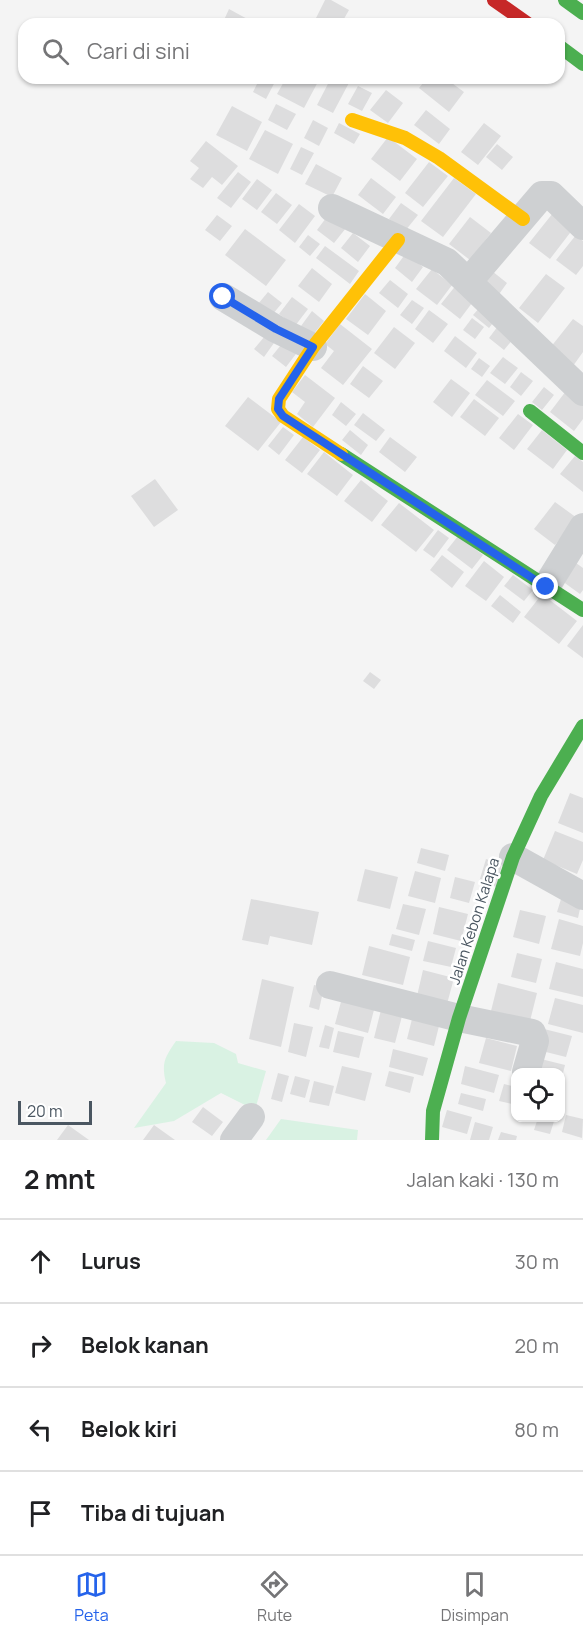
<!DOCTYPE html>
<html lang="id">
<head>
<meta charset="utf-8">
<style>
	body { margin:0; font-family:Manrope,sans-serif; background:#f6f6f6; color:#202124 }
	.controls { position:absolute; right:18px; bottom:18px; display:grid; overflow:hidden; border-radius:12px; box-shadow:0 2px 4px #0004 }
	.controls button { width:54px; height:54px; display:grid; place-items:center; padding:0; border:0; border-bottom:2px solid #e0e0e0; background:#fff; color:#202124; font:30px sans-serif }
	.scale { position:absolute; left:18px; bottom:15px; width:74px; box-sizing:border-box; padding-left:6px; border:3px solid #4a5661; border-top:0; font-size:16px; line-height:21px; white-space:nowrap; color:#4a5661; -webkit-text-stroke:4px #fff; paint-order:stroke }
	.stop { position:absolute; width:18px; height:18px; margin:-14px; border:4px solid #2563eb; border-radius:50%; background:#fff }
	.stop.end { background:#2563eb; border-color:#fff; box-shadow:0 2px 6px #0008 }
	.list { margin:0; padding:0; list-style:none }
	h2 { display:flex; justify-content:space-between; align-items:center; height:78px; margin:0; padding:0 24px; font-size:26px }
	h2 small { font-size:20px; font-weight:400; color:#757577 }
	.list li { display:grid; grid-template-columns:39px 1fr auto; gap:18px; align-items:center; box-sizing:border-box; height:84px; padding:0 24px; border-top:2px solid #e0e0e0 }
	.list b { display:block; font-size:22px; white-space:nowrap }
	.list em { font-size:20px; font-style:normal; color:#757577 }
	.icon { flex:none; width:33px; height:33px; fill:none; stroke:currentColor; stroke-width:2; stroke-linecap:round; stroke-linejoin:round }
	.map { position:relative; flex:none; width:583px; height:1140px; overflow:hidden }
	.search { position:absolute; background:#fff; box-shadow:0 2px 4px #0004; left:18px; right:18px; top:18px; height:66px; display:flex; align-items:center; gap:15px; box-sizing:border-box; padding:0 21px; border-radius:18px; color:#757577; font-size:22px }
	.sheet { height:414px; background:#fff }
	nav { display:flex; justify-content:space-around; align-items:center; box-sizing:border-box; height:84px; border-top:2px solid #e0e0e0; background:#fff; font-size:16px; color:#757577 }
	nav a { display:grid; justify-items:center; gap:3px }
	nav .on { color:#2563eb }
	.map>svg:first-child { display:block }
</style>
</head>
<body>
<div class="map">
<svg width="583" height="1140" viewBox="0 0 583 1140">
	<rect width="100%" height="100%" fill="#f4f4f4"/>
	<path fill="#d9f2e3" d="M176 1041 214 1043 236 1054 238 1063 266 1071 255 1110 221 1093 174 1121 134 1128 166 1083C161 1063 165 1057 176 1041Z
		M281 1119 358 1130 357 1140H266Z"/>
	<path fill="#ddddde" d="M325 0H331L349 10 341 24H313Z
		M229 9 251 21 249 24H232L224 20Z
		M260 78H277L266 99 253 92Z
		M286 78H320L304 108 277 94Z
		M331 78 351 79 333 113 317 105Z
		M427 78H445L464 92 449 112 419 88Z
		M358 86 372 93 362 111 348 104Z
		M386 90 403 103 388 123 370 110Z
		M276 104 296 114 287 130 268 120Z
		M232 106 262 122 247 151 216 135Z
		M426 110 450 129 439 144 414 125Z
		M313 120 328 128 319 146 304 138Z
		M339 123 360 134 354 144 334 133Z
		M484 123 501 136 478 165 461 152Z
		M265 130 293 144 278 174 249 159Z
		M388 137 417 159 400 181 371 159Z
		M206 141 238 166 222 185 212 177 203 188 190 179 199 168 190 161Z
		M497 144 513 157 502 170 486 157Z
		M301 147 314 153 302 175 290 169Z
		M429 162 448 176 423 207 405 193Z
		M316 164 342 178 332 197 305 184Z
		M238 172 251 182 231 208 217 198Z
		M371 178 396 197 383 214 358 195Z
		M454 178 476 194 443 237 421 221Z
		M257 179 272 190 257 210 242 199Z
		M276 193 292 205 277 224 261 212Z
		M401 203 418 215 405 231 389 219Z
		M299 204 315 216 295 243 279 230Z
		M553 213 573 229 550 259 529 243Z
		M329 214 346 228 334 243 317 230Z
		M217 215 232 226 220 241 205 230Z
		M470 217 491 233 470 260 449 244Z
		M245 229 286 260 266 286 225 255Z
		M353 233 370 246 358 262 341 248Z
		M308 235 320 244 310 256 299 247Z
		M576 235 583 241V266L576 275 556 260Z
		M325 246 359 271 350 284 316 258Z
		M406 253 423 267 412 282 395 268Z
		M312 268 332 284 319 302 298 286Z
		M432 269 452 285 437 305 416 289Z
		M492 271 507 283 497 297 481 285Z
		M546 274 565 288 538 323 519 308Z
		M390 280 408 294 398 308 379 293Z
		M457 284 475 299 460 319 441 304Z
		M268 292 282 303 272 315 258 304Z
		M365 294 386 311 368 335 346 319Z
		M292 297 308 309 295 326 279 314Z
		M412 300 424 308 412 324 400 315Z
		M481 306 497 318 489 328 473 315Z
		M429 310 448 324 433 343 415 329Z
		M312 311 324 321 313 335 301 326Z
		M472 318 484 327 475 339 463 330Z
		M573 319 583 326V352L573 366 550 348Z
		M340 324 372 349 343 385 321 368 334 351 325 344Z
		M498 326 514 338 504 350 489 338Z
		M394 327 415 343 395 369 374 353Z
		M265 336 274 343 264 357 254 349Z
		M455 336 477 353 466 368 444 351Z
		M285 340 299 350 286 367 272 356Z
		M503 357 518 368 505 384 490 373Z
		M479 358 490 366 482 377 471 369Z
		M363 366 383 381 369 398 350 384Z
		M521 372 533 381 521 396 510 387Z
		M305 375 335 398 313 427 297 414 305 402 292 392Z
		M451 379 470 393 452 417 433 402Z
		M487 380 515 401 503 416 475 395Z
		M544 387 554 395 542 410 532 402Z
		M566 391 583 403V419L574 431 550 412Z
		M248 397 281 422 258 451 225 426Z
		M474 399 499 418 485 436 460 417Z
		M341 402 356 414 346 426 332 415Z
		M363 413 385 430 376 441 354 425Z
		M518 414 533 425 514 450 499 438Z
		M283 427 294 435 279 455 268 446Z
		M350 430 368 445 361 455 342 440Z
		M542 430 567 450 553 469 527 449Z
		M303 437 320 450 302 473 285 460Z
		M390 437 417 457 405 472 379 452Z
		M324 452 353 475 337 496 307 474Z
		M575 456 583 462V492L560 474Z
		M155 479 178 510 154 527 131 496Z
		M361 480 388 501 372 522 344 501Z
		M555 502 577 518 555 545 534 529Z
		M399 503 434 530 416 552 381 525Z
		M438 530 449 538 434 558 423 550Z
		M458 536 483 555 472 569 447 550Z
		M442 555 464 572 452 588 430 570Z
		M484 561 504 577 486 601 465 586Z
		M576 563 583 568V590L580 594 562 581Z
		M513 575 533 590 524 601 504 586Z
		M542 594 577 621 559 644 524 617Z
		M500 595 521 612 513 623 491 606Z
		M583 625V658L567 646Z
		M370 672 381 680 374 689 363 681Z
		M570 793 583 798V833L558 823Z
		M555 831 583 842V860L577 874 543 860Z
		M421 848 449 855 445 871 417 863Z
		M486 859 502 864 497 887 479 882Z
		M365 869 398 877 390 909 357 901Z
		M415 871 441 878 435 903 408 896Z
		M455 877 475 882 469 903 450 898Z
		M251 899 319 912 312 945 270 936 268 945 242 940Z
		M561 899 581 904 578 918 557 912Z
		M403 904 426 909 419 935 396 929Z
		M439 907 468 914 461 941 433 934Z
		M520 910 546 916 539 944 513 937Z
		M559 919 583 926V943L580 956 551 949Z
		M392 934 415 940 412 951 389 945Z
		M428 941 456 948 451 967 423 961Z
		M369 946 410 957 403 985 362 975Z
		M517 953 542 959 536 983 511 977Z
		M556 962 583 969V997L549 989Z
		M423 970 454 978 447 1004 417 996Z
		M262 979 294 987 281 1047 249 1039Z
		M498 983 537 993 530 1021 491 1011Z
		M314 985 324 987 319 1010 309 1007Z
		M342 998 375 1006 368 1033 335 1024Z
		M555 998 583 1005V1033L548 1024Z
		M381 1010 402 1016 395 1043 374 1038Z
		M412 1019 439 1026 434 1046 407 1039Z
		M294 1023 313 1027 306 1057 288 1052Z
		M325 1025 334 1028 329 1049 319 1047Z
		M544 1029 572 1036 566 1057 538 1050Z
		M338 1031 364 1037 359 1058 333 1052Z
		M486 1038 517 1046 511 1071 479 1063Z
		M393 1049 428 1058 423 1076 389 1067Z
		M537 1058 565 1065 561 1081 560 1072H533Z
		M342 1066 372 1073 365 1101 335 1093Z
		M465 1066 499 1075 494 1093 461 1084Z
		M389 1071 414 1077 410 1093 385 1086Z
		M278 1073 289 1076 282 1102 271 1099Z
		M295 1076 310 1080 305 1098 290 1094Z
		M314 1081 334 1086 329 1106 309 1102Z
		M504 1084 516 1087 512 1104 499 1101Z
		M461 1093 486 1099 483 1111 458 1104Z
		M203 1107 223 1122 212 1136 192 1122Z
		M447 1110 472 1117 467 1134 442 1127Z
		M566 1115 583 1119 582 1138 562 1132Z
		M538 1118H555L550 1134 534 1130Z
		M475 1122 493 1127 489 1140H470Z
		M68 1125 89 1140H57Z
		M154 1125 175 1140H143Z
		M501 1132 517 1136 516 1140H498Z"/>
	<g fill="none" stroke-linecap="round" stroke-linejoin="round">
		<path stroke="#ced0d2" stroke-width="28" d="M332 208 447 262 583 392
			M468 282 542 195H551L583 226
			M223 297 276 329 313 347
			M546 587 583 527
			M513 857 583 896
			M330 985 459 1018 532 1033 535 1041 526 1072
			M234 1140 251 1117"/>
		<path stroke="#4caf50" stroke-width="14" d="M565 0 583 13
			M559 46 583 64
			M530 411 583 453
			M341 454 583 610
			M432 1140 433 1111 459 1018 513 857 541 796 583 726"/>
		<path stroke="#ffc107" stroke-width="14" d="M352 120 405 138 439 158 523 219
			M341 454 283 416 278 409 279 399 313 347 398 240"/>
		<path stroke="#c62828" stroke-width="14" d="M494 0 528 24"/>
	</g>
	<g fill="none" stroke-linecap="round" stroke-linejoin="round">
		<path stroke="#2563eb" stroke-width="8" d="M223 297 276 329 313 347 279 399 278 409 283 416 546 587"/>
	</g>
	<g text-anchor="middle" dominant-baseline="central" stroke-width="5" stroke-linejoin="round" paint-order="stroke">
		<g font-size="15" fill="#4a5661" stroke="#fff">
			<text transform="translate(474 921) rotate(-72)">Jalan Kebon Kalapa</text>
		</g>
	</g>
</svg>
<div class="controls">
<button><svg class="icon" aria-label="locate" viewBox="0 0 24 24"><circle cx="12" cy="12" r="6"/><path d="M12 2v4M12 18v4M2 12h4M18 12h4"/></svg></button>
</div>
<div class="scale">20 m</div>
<div class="stop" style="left:223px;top:297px"></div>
<div class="stop end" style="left:546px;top:587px"></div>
<div class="search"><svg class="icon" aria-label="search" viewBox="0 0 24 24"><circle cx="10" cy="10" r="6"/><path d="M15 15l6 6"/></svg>Cari di sini</div>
</div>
<section class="sheet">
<h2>2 mnt<small>Jalan kaki · 130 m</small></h2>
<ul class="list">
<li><svg class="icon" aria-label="ahead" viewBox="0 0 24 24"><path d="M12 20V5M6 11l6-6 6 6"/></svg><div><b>Lurus</b></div><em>30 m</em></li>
<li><svg class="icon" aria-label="right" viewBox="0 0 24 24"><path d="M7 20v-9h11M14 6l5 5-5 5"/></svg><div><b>Belok kanan</b></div><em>20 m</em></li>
<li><svg class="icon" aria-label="left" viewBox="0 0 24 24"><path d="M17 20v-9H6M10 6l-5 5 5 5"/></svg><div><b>Belok kiri</b></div><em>80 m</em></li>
<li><svg class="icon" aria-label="arrive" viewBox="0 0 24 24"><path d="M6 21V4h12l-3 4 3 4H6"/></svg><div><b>Tiba di tujuan</b></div></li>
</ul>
</section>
<nav>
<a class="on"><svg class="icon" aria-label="map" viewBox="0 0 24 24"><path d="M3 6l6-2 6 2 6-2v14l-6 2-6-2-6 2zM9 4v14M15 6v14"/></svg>Peta</a>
<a><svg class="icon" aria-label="directions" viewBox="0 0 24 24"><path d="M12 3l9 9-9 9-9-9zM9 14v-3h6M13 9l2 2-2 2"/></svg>Rute</a>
<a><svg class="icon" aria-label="saved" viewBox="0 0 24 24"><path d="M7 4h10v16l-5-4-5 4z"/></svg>Disimpan</a>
</nav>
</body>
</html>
